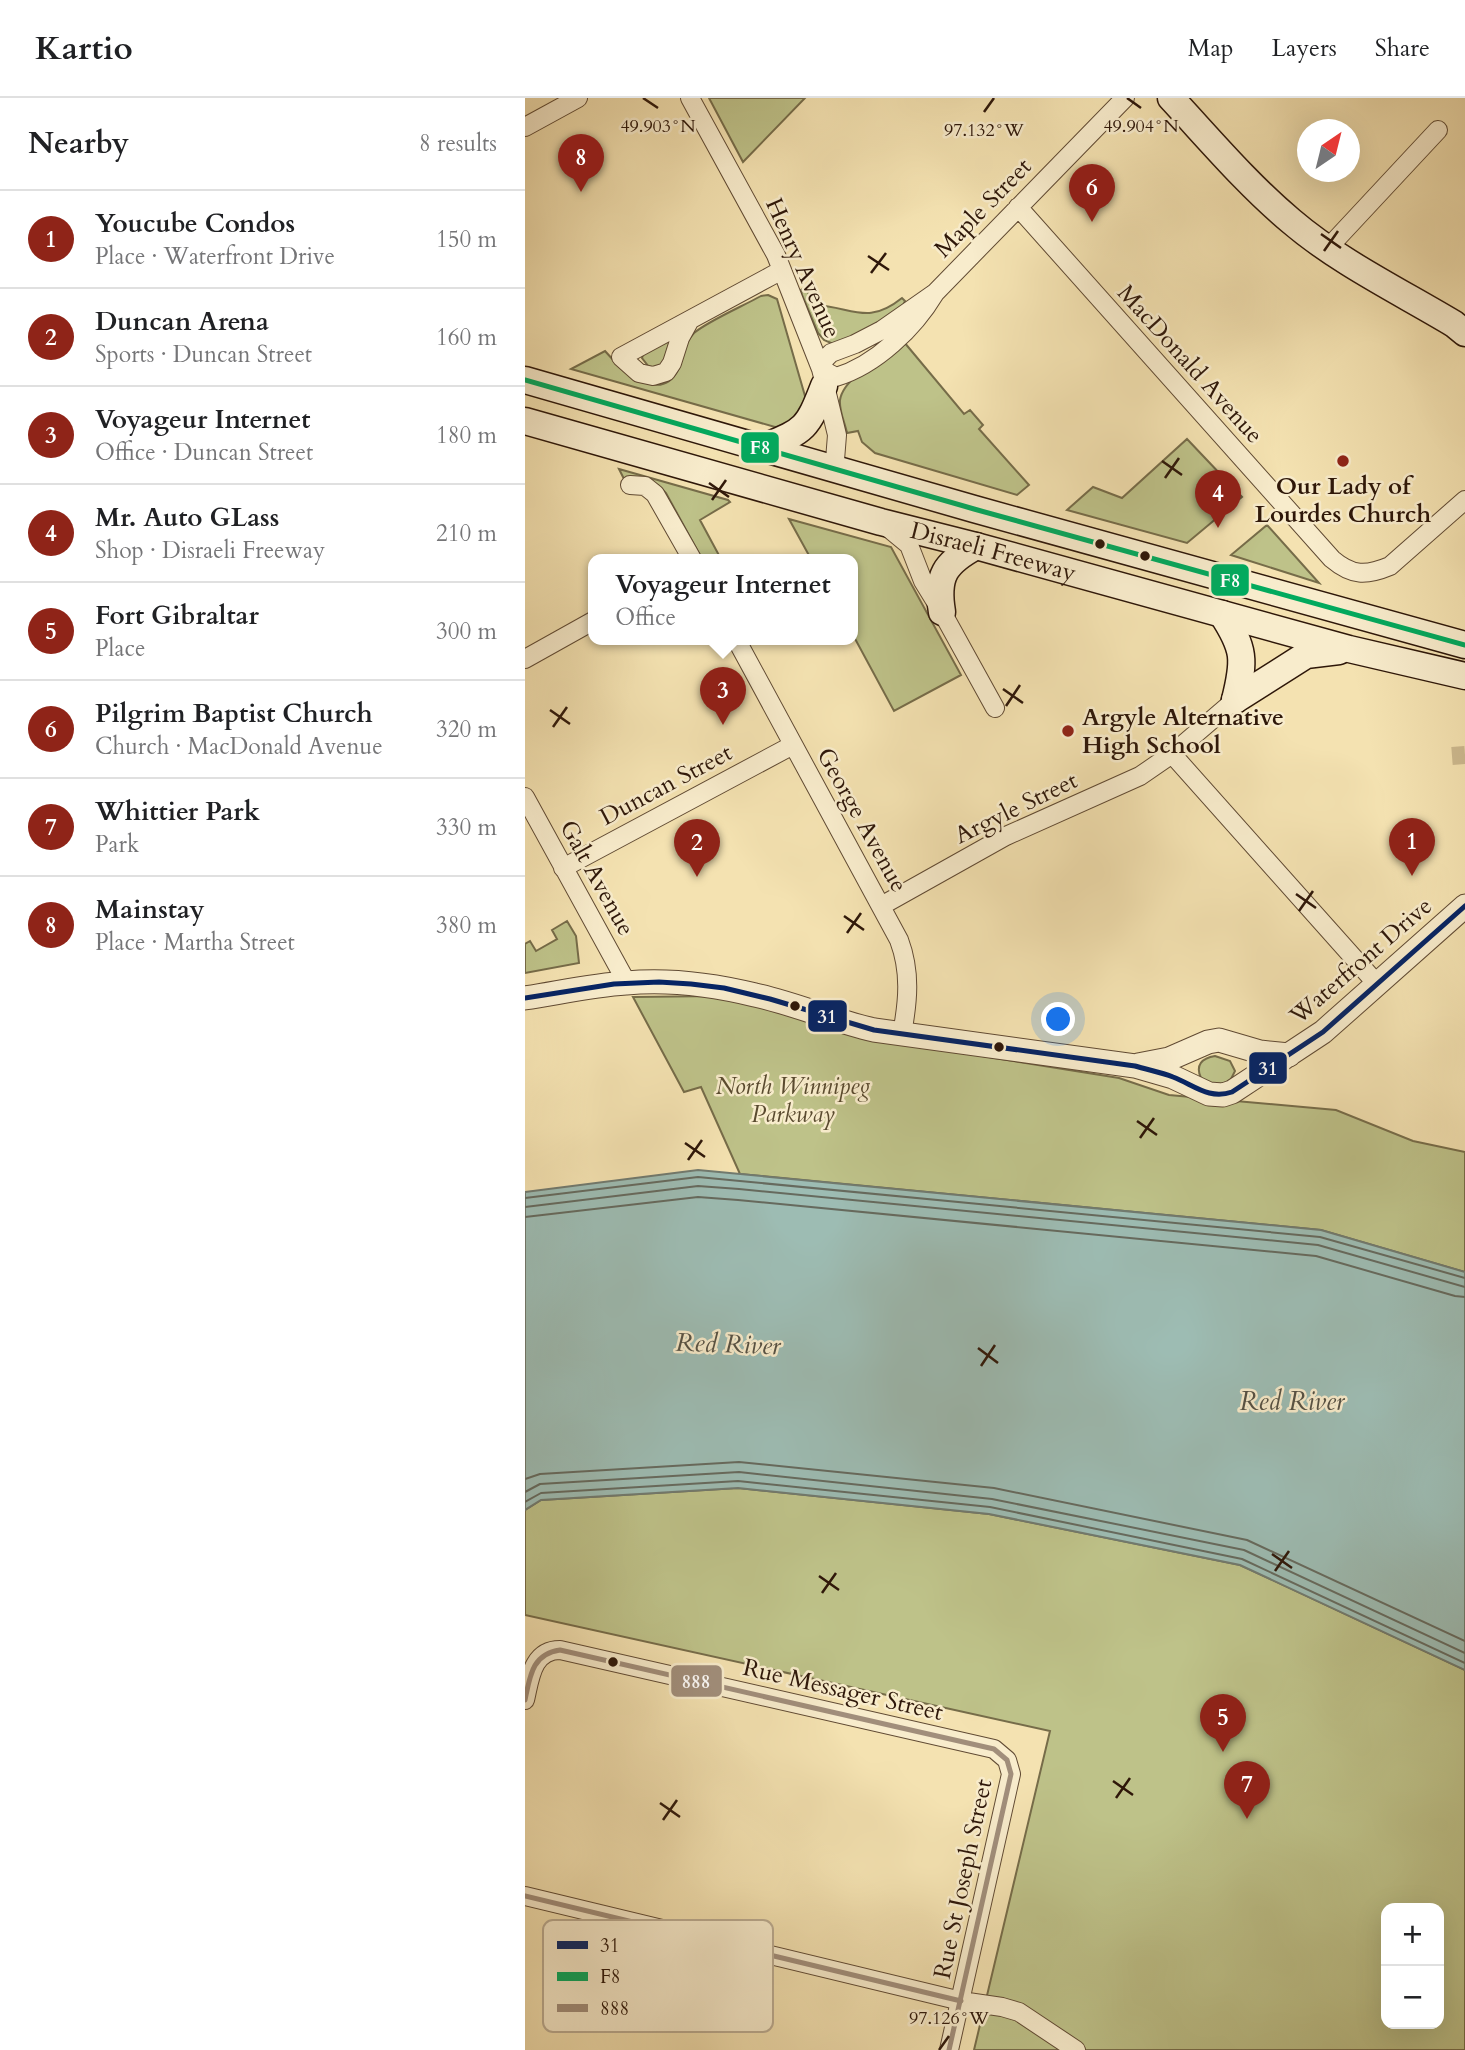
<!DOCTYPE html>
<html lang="en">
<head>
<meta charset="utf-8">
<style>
	body { margin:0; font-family:Cardo,serif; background:#f2f2f2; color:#202124 }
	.controls { position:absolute; right:21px; bottom:21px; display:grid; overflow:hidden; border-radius:14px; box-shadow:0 7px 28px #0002 }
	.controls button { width:63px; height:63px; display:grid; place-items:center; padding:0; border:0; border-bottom:2px solid #e0e0e0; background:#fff; color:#202124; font:35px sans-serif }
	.compass { position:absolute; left:772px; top:21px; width:63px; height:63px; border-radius:50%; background:#fff; box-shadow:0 7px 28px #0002; rotate:35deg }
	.you { position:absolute; left:534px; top:922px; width:24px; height:24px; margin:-18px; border:5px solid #fff; border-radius:50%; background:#1a73e8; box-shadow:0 0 0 10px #1a73e833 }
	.badge { display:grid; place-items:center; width:46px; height:46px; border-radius:50%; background:#8f2418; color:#fff; font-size:23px; font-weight:700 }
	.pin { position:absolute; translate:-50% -58px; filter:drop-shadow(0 2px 4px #0008) }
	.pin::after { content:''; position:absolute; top:37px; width:24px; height:21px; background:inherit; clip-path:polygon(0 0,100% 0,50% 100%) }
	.popup { position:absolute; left:63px; top:456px; width:270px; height:91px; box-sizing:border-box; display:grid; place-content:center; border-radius:14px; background:#fff; filter:drop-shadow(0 2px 5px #0005); font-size:23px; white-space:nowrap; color:#757577 }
	.popup b { font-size:26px; color:#202124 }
	.popup::after { content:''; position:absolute; left:50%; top:100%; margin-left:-14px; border:14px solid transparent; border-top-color:#fff }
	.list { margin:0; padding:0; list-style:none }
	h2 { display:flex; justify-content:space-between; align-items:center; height:91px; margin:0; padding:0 28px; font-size:30px }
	h2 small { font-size:23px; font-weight:400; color:#757577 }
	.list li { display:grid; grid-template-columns:46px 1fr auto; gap:21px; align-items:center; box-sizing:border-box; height:98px; padding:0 28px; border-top:2px solid #e0e0e0 }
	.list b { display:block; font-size:26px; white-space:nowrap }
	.list p { margin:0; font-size:23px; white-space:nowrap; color:#757577 }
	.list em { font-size:23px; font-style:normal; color:#757577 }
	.map { position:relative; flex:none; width:940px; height:1952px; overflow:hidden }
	header { display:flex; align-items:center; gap:42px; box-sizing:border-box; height:98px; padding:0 35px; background:#fff; border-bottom:2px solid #e0e0e0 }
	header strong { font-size:33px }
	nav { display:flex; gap:38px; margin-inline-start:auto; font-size:24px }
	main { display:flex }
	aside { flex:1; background:#fff }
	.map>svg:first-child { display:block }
</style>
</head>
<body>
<header>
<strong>Kartio</strong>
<nav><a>Map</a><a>Layers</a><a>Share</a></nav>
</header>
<main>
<aside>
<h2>Nearby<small>8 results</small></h2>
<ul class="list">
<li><span class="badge">1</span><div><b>Youcube Condos</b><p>Place · Waterfront Drive</p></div><em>150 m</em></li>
<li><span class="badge">2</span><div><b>Duncan Arena</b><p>Sports · Duncan Street</p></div><em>160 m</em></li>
<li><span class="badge">3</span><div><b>Voyageur Internet</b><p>Office · Duncan Street</p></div><em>180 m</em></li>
<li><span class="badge">4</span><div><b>Mr. Auto GLass</b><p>Shop · Disraeli Freeway</p></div><em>210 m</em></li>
<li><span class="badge">5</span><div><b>Fort Gibraltar</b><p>Place</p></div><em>300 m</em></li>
<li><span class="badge">6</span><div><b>Pilgrim Baptist Church</b><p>Church · MacDonald Avenue</p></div><em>320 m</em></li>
<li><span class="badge">7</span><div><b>Whittier Park</b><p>Park</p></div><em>330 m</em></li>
<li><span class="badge">8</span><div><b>Mainstay</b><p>Place · Martha Street</p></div><em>380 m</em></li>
</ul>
</aside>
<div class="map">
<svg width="940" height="1952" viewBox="0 0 940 1952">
	<rect width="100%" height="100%" fill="#f4e2b1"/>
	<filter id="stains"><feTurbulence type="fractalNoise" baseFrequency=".00286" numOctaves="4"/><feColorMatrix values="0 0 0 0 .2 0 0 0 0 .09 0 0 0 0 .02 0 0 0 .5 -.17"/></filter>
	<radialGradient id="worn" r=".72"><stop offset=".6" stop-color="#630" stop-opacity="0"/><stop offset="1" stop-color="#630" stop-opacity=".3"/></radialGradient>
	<path fill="#bec289" stroke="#766c49" stroke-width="2" fill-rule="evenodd" d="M184 0H280L218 64Z
		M280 189 290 207C328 209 342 228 377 200L380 203 377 210 335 235 311 245H306L299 242 293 235 277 197 276 192Z
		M243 197 252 201 280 298C281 316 268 329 250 329L46 271 80 253C96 272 136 308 154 270 159 258 159 245 169 235 183 223 218 208 236 198Z
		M142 239 145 242 139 264 134 270 124 269 117 260 119 254Z
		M379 244 439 316 445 312 458 327 454 331 504 387 492 397 350 355 337 344 333 333 322 335C320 325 314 313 315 302 318 279 361 257 379 244Z
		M662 341 717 399 662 445 542 412 568 389 597 400Z
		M94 371 203 402 205 404 175 422 196 461H177L141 395 133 387 101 385Z
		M264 421 366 449 436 577 369 613 328 537V461H286Z
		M742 427 794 485 706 457Z
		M42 823 51 838 54 865 0 875V846L5 843 11 853 32 841 27 832Z
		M192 898 253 913 327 937 594 980 644 997 811 1012 888 1043 940 1054V1174L796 1132 215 1076 176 989 159 994 108 899Z
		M690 958 705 963 710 973 705 983 690 988 676 980C670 967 677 960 690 958Z
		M213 1390 464 1416 715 1467 940 1572V1952H449L525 1633 0 1517V1412L16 1402ZM861 1810H914V1926H861Z"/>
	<path fill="#9dbcb3" stroke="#717a6f" stroke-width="2" d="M173 1072 796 1132 940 1174V1572L715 1467 464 1416 213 1390 16 1402 0 1412V1094Z"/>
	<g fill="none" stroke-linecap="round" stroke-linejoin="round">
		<path stroke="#666a5e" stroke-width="2" d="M0 1100 173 1079 215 1083 795 1139 940 1180
			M0 1109 173 1088 214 1091 793 1147 940 1189
			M0 1119 173 1099 213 1102 791 1158 930 1198 940 1199
			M0 1381 15 1376 214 1364 469 1390 722 1442 940 1543
			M0 1394 15 1386 214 1374 467 1401 719 1452 940 1555
			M0 1404 16 1395 213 1383 465 1409 717 1461 940 1565"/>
		<path stroke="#ccb98f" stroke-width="18" stroke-dasharray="18 9" stroke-linecap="butt" d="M927 658 940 657"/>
		<defs>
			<path id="minor" d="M165 0 251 157 296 271 312 337 310 362 306 370
				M0 29 53 0
				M493 109 807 461C827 478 841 478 865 468L940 402
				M803 150 913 32
				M410 195C389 230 351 267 311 279L296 271 300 261 306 255 330 246 357 232 410 195 600 0
				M165 222 155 240 147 265 141 274 128 278 114 275 96 259 246 178 257 172
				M105 387 120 388 130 396 167 461
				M361 428 384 447 398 483 417 514 470 610
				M211 541 374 842C386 874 383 903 377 936
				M0 561 68 523
				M647 656 852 886
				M0 699 102 885
				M38 770 268 647
				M356 808 481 738 615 678 647 656 710 602
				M0 1602C5 1581 7 1552 35 1552L469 1651 482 1662 486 1676 424 1952
				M0 1798 436 1903 477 1909 494 1914 551 1952"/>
			<path id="tertiary" d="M0 900C33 895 68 887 101 885 144 881 189 887 230 897 271 906 309 923 349 932L610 968 648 979 684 996 698 997 707 994 798 934 940 808
				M613 967 644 961 683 944 694 942 735 954 764 957"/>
			<g id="secondary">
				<path d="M646 0C685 42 722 86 766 123 814 164 874 193 929 226L940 235"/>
				<path d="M0 282 449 411 940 547"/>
				<path id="s1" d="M0 323 356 424 451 448 824 551 940 578"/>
				<path d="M237 350C280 332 282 332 299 288"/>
				<path d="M417 514C411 478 420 465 451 448"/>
				<path d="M697 516C720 551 720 562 710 602"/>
				<path d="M710 602 781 557 814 553"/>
			</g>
		</defs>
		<use href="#minor" stroke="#604a33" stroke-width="20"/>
		<use href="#tertiary" stroke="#604a33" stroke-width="25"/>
		<use href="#secondary" stroke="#2e1709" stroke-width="29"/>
		<use href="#minor" stroke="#f8eccc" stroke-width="18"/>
		<use href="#tertiary" stroke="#f8eccc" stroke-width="23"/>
		<use href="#secondary" stroke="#f8eccc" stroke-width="26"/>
		<defs>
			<path id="bus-1" d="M0 900 89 886 134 884 166 886 199 890 245 901 349 932 610 968C623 972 636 974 648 979 669 987 684 1002 707 994L798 934 940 808"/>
			<path id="bus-2" d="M0 282 449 411 940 547"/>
			<path id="bus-3" d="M0 1602C5 1578 7 1556 35 1552L469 1651 482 1662 486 1676 424 1952
				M0 1798 436 1903"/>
		</defs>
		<use href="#bus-1" stroke="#f8eccc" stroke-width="10"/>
		<use href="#bus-2" stroke="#f8eccc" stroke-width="10"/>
		<use href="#bus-3" stroke="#f8eccc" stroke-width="10"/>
		<use href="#bus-1" stroke="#052465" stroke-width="5"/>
		<use href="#bus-2" stroke="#02aa5e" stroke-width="5"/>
		<use href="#bus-3" stroke="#a18e7b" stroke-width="5"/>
	</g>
	<path fill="none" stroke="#2e1709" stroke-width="2.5" d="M118 0 133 10M602 0 616 10M459 14 469 0M796 136 816 150M799 153 813 133M343 158 364 172M346 175 361 155M637 363 657 377M640 380 654 360M184 385 204 399M187 402 201 382M478 591 498 605M481 608 495 587M25 612 45 626M28 629 42 609M771 796 791 810M774 813 788 793M319 818 339 832M322 835 336 815M612 1023 632 1037M615 1040 629 1020M160 1045 180 1059M163 1062 177 1042M453 1250 473 1265M456 1268 470 1247M747 1456 767 1470M750 1473 764 1453M294 1478 314 1492M297 1495 311 1475M588 1683 608 1697M591 1700 605 1680M135 1705 155 1719M138 1722 152 1702M414 1952 424 1938"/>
	<g fill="#8f2418" stroke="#f8eccc" stroke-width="2.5">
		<circle cx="818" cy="363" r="7"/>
		<circle cx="543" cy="633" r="7"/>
	</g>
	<g fill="#2e1709" stroke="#f8eccc" stroke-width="2.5">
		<circle cx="575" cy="446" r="6"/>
		<circle cx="620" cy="458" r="6"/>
		<circle cx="270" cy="908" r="6"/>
		<circle cx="474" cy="949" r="6"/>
		<circle cx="88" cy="1564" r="6"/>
	</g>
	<g text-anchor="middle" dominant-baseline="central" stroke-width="5" stroke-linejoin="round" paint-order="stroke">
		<g font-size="24" fill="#2e1709" stroke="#f8eccc">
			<text transform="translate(458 110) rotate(-46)">Maple Street</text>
			<text transform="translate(278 170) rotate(66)">Henry Avenue</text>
			<text transform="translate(665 266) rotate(48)">MacDonald Avenue</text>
			<text stroke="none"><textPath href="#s1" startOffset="486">Disraeli Freeway</textPath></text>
			<text transform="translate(141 687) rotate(-28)">Duncan Street</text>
			<text transform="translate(491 710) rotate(-26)">Argyle Street</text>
			<text transform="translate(337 722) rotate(61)">George Avenue</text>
			<text transform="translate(72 780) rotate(61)">Galt Avenue</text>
			<text transform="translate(836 863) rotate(-41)">Waterfront Drive</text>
			<text transform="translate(318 1592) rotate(13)">Rue Messager Street</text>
			<text transform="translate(438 1781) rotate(-78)">Rue St Joseph Street</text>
		</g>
		<g font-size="24" font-weight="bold" fill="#2e1709" stroke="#f8eccc">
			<text x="818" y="388">Our Lady of<tspan x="818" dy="28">Lourdes Church</tspan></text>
			<text x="557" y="619" text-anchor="start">Argyle Alternative<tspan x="557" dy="28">High School</tspan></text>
		</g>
		<g font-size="24" font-style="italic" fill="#594a2f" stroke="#f8eccc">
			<text x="268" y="988">North Winnipeg<tspan x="268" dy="28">Parkway</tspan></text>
		</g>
		<g font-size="26" font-style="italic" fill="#555144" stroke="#f8eccc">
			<text transform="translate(203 1246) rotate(2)">Red River</text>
			<text x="767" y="1303">Red River</text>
		</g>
	</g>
	<rect x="18" y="1822" width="230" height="112" rx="10" fill="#f8eccc" stroke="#bbac92" stroke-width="2"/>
	<rect x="32" y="1843" width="31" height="8" fill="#052465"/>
	<rect x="32" y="1874" width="31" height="9" fill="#02aa5e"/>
	<rect x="32" y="1906" width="31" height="8" fill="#a18e7b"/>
	<g font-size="19" fill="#2e1709">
		<text x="75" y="1854">31</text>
		<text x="75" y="1885">F8</text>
		<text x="75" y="1917">888</text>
	</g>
	<g font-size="18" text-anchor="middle" fill="#2e1709" stroke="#f8eccc" stroke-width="5" stroke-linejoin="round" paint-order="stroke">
		<text x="133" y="34">49.903°N</text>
		<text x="616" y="34">49.904°N</text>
		<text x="459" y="38">97.132°W</text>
		<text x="424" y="1926">97.126°W</text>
	</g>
	<g stroke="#f8eccc" stroke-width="2.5">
		<rect x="215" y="333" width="40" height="33" rx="7" fill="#02aa5e"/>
		<rect x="685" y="465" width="40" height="34" rx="7" fill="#02aa5e"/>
		<rect x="282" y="901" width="41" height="34" rx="7" fill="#052465"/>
		<rect x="723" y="953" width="40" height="34" rx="7" fill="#052465"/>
		<rect x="145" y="1566" width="53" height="34" rx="7" fill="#a18e7b"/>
	</g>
	<g font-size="19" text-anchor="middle" font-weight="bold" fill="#fff">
		<text x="235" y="356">F8</text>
		<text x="705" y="489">F8</text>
		<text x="302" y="925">31</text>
		<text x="743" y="977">31</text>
		<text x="171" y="1590">888</text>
	</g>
	<rect width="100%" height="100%" filter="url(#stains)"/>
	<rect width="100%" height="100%" fill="url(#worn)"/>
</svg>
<div class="controls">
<button>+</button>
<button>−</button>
</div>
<svg class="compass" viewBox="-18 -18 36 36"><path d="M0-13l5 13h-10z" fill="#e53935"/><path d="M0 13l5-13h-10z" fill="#757577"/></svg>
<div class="you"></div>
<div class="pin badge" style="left:887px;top:778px">1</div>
<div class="pin badge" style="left:172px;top:779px">2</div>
<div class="pin badge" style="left:198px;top:627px">3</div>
<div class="popup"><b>Voyageur Internet</b>Office</div>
<div class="pin badge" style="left:693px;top:430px">4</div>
<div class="pin badge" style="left:698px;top:1654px">5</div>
<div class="pin badge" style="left:567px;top:124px">6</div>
<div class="pin badge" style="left:722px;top:1721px">7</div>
<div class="pin badge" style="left:56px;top:94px">8</div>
</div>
</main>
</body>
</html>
